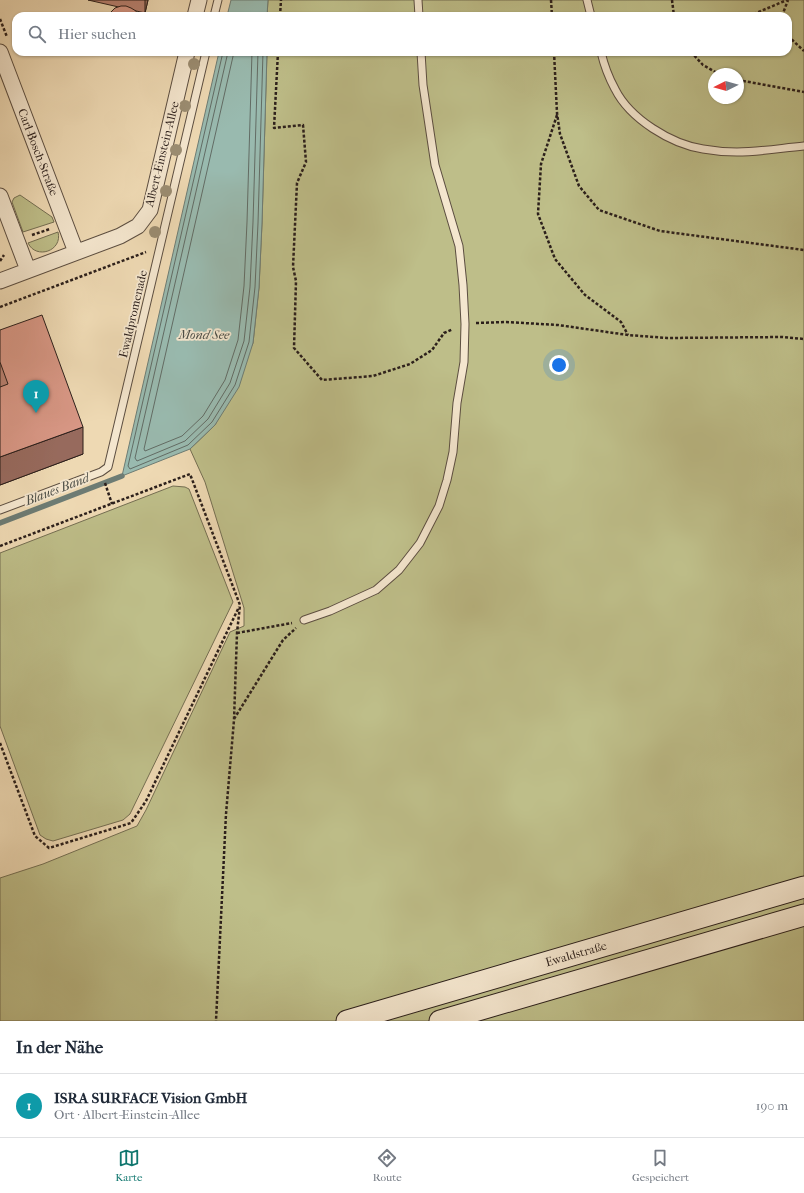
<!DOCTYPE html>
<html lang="de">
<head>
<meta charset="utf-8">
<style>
	body { margin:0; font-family:"IM FELL French Canon",serif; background:#f6f6f7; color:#1f2937 }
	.compass { position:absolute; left:708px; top:68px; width:36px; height:36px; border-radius:50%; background:#fff; box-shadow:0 1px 3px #0004; rotate:265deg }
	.you { position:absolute; left:559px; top:365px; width:14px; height:14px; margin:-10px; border:3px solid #fff; border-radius:50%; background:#1a73e8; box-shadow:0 0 0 6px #1a73e833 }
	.badge { display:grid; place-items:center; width:26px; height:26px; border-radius:50%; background:#0f766e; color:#fff; font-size:13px; font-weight:700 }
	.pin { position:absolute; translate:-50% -33px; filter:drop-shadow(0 1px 2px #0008) }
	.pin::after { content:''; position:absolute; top:21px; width:14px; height:12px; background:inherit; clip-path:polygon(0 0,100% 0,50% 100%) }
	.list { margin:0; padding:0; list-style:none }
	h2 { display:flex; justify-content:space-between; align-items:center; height:52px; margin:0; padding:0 16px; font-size:17px }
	h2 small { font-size:13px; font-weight:400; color:#747a83 }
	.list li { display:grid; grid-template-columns:26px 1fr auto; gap:12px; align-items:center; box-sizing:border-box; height:64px; padding:0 16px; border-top:1px solid #e0e1e3 }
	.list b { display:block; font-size:15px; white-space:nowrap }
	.list p { margin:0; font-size:13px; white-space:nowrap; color:#747a83 }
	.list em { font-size:13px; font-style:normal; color:#747a83 }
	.icon { flex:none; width:22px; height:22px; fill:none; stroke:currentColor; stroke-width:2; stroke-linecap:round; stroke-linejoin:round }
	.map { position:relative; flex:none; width:804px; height:1021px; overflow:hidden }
	.search { position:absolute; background:#fff; box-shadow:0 1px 3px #0004; left:12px; right:12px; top:12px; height:44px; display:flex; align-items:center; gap:10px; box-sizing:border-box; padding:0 14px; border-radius:12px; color:#747a83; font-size:15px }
	.sheet { height:116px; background:#fff }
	nav { display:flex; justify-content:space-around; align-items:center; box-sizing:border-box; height:56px; border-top:1px solid #e0e1e3; background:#fff; font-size:11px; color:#747a83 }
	nav a { display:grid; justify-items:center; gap:2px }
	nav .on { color:#0f766e }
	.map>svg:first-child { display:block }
</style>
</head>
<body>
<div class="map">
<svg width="804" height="1021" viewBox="0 0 804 1021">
	<rect width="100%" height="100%" fill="#eed9b3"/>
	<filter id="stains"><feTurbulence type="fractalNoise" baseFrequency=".005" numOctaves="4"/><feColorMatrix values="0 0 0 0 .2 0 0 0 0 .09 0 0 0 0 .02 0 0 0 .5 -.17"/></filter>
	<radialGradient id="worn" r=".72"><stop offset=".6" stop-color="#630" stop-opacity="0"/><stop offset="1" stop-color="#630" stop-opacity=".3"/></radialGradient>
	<path fill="#bebe89" stroke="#746e52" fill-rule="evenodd" d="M268 0H804V1021H0V878L43 864 137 826 146 810 230 632 244 626V608L205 482 190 449 215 425 253 343 259 287 262 223 267 52H788V16H267ZM714 74H738V98H714Z
		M20 195 52 217 54 222 23 232 12 202 14 198Z
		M58 232C63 251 36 260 28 243Z
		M173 486 185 487 189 489 233 602 130 814 123 820 53 841 46 839 40 835 0 726V553Z"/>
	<path fill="#99baaf" stroke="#6d7c74" d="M231 0H268L267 16H227Z
		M219 52H267L262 223 259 288 253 343 239 387 215 425 190 449 122 476Z"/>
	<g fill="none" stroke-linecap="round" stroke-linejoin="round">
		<path stroke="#626c65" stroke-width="1" d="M223 52 128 466 130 469 188 445 212 422 235 385 249 342 255 287 258 223 263 52
			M228 52 135 458 137 461 185 441 208 419 230 383 244 341 250 287 253 222 258 52
			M234 52 144 449 145 451 182 436 203 416 225 380 238 340 244 286 247 222 252 52"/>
		<path stroke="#6d7c74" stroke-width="5.5" d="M0 523 122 476"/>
		<defs>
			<path id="lane" d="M418 0 419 16
				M587 0 591 16
				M214 16 218 0
				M601 52C604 65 609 78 615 89 630 119 671 144 703 149 714 151 726 152 737 152 759 152 782 148 804 146
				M0 510 101 472 108 467 206 52
				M304 620 330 611 376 590 399 570 420 543 439 506 447 480 453 452 457 403 464 362 465 324 463 285 459 246 435 165 423 85 421 52"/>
			<path id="street" d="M195 16 199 0
				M0 52 76 252
				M0 196 28 270
				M0 281 120 236 138 226 150 210 187 52"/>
			<path id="secondary" d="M347 1021 804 887
				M440 1021 804 915"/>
		</defs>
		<use href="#lane" stroke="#5c4e41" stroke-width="9"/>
		<use href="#street" stroke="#5c4e41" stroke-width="17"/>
		<use href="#secondary" stroke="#2b1f1b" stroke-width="23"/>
		<path stroke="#2b1f1b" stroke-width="2.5" stroke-dasharray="3 2" stroke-linecap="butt" d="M551 0 552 16
			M672 0 674 16
			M280 16 281 0
			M749 16 787 0
			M782 16 788 0
			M0 19 7 37
			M788 36 804 51
			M278 52 274 128 303 125 306 162 297 183 293 267 296 281 294 348 322 380 373 376 410 364 432 350 444 333 453 329
			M554 52 557 113 560 134 579 186 599 210 660 231 804 250
			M691 52 703 65 719 74
			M738 80 804 92
			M557 115 541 164 538 214 555 259 585 295 621 322 628 335
			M32 235 50 229
			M0 261 4 255
			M0 307 146 252
			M476 323 506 322 558 325 628 335 667 338 783 337 804 339
			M105 483 112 504
			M0 546 190 474 240 605 237 633 234 720 226 814 216 1021
			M237 633 292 623
			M234 719 283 640 296 628
			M0 743 35 836 49 848 131 823 146 801 239 607"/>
		<use href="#lane" stroke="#f4e6ce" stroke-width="7"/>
		<use href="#street" stroke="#f4e6ce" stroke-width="15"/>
		<use href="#secondary" stroke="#f4e6ce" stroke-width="21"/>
	</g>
	<g fill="#9b8d72">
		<circle cx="194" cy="64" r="6"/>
		<circle cx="185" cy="106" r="6"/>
		<circle cx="176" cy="150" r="6"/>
		<circle cx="166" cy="191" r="6"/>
		<circle cx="155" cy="232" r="6"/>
	</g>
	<path fill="#ba8272" stroke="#2b1f1b" d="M88 0H148L145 13Z
		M0 330 83 454 0 485Z"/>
	<path fill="#976a5d" stroke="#2b1f1b" d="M145 0H148L145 13Z
		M83 427V454L0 485V457Z"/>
	<path fill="#d89785" stroke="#2b1f1b" d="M121 6H126L131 8 136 11 138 16H109L111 12 115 8Z
		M42 315 83 427 0 457V387L8 384 0 362V330Z"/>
	<g text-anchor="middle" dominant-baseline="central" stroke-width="3.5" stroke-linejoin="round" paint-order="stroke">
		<g font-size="12" fill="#2b1f1b" stroke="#f4e6ce">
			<text transform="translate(38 152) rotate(69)">Carl-Bosch-Straße</text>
			<text transform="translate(162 154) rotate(-76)">Albert-Einstein-Allee</text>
			<text transform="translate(133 314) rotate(-77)">Ewaldpromenade</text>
			<text transform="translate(576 954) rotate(-16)">Ewaldstraße</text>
		</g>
		<g font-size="13" font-style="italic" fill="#4c4e47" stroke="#f4e6ce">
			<text x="204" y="334">Mond See</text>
			<text transform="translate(57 489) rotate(-21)">Blaues Band</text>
		</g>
	</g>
	<rect width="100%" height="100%" filter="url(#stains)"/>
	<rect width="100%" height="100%" fill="url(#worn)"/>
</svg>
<svg class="compass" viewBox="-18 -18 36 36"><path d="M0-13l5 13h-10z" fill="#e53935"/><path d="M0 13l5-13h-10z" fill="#747a83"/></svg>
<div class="you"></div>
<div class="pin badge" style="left:36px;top:413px;background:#0f9aa8">1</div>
<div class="search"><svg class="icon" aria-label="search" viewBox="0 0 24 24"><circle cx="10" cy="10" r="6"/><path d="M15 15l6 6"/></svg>Hier suchen</div>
</div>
<section class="sheet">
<h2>In der Nähe<small></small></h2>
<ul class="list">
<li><span class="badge" style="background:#0f9aa8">1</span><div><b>ISRA SURFACE Vision GmbH</b><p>Ort · Albert-Einstein-Allee</p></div><em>190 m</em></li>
</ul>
</section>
<nav>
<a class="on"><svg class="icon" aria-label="map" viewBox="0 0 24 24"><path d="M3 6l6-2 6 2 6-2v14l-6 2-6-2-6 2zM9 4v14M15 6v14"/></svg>Karte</a>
<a><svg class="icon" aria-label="directions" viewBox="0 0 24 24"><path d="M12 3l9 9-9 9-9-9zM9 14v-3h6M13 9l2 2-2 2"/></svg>Route</a>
<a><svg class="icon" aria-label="saved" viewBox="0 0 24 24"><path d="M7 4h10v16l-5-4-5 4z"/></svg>Gespeichert</a>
</nav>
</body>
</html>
